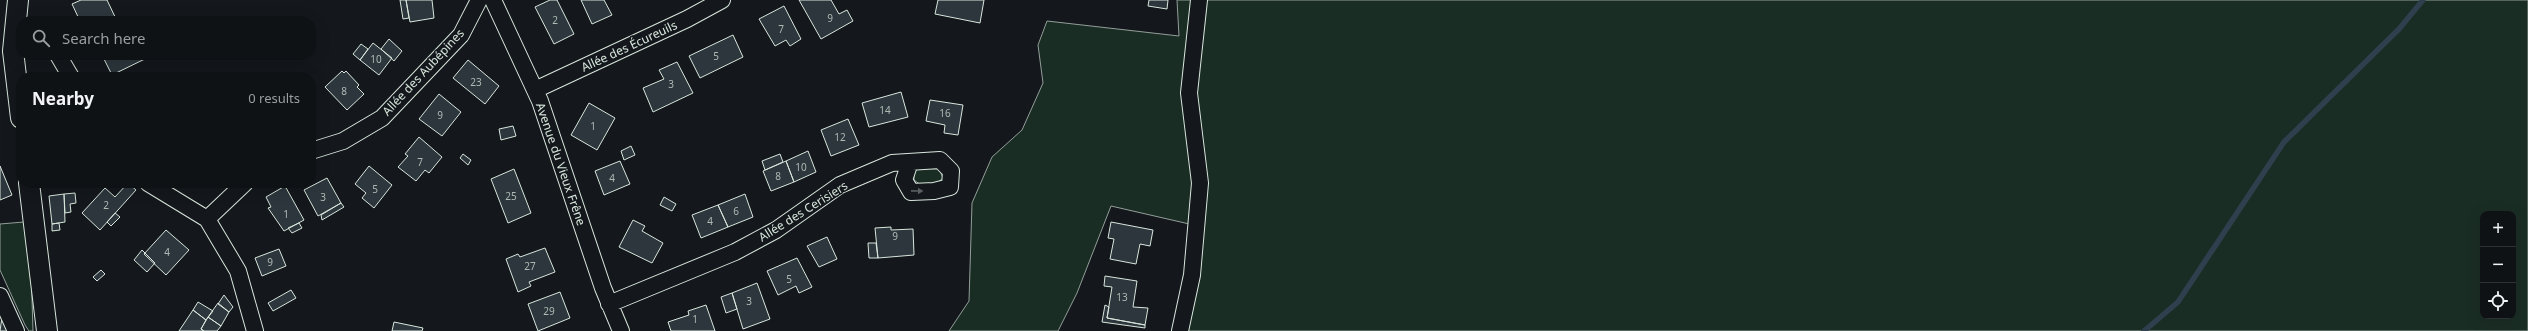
<!DOCTYPE html>
<html lang="en">
<head>
<meta charset="utf-8">
<style>
	body { margin:0; font-family:"Noto Sans",sans-serif; background:#1d2022; color:#f1f3f6 }
	.controls { position:absolute; right:12px; bottom:12px; display:grid; overflow:hidden; border-radius:8px; box-shadow:0 4px 16px #0002 }
	.controls button { width:36px; height:36px; display:grid; place-items:center; padding:0; border:0; border-bottom:1px solid #2f3234; background:#0f1215; color:#f1f3f6; font:20px sans-serif }
	.list { margin:0; padding:0; list-style:none }
	h2 { display:flex; justify-content:space-between; align-items:center; height:52px; margin:0; padding:0 16px; font-size:17px }
	h2 small { font-size:13px; font-weight:400; color:#9b9ea0 }
	.icon { flex:none; width:22px; height:22px; fill:none; stroke:currentColor; stroke-width:2; stroke-linecap:round; stroke-linejoin:round }
	.map { position:relative; flex:none; width:2528px; height:331px; overflow:hidden }
	.search { position:absolute; background:#0f1215; box-shadow:0 4px 16px #0002; left:16px; top:16px; width:300px; height:44px; display:flex; align-items:center; gap:10px; box-sizing:border-box; padding:0 14px; border-radius:16px; color:#9b9ea0; font-size:15px }
	.panel { position:absolute; background:#0f1215; box-shadow:0 4px 16px #0002; left:16px; top:72px; width:300px; height:116px; border-radius:16px }
	.map>svg:first-child { display:block }
</style>
</head>
<body>
<div class="map">
<svg width="2528" height="331" viewBox="0 0 2528 331">
	<rect width="100%" height="100%" fill="#14181c"/>
	<path fill="#1a2d24" stroke="#939e99" fill-rule="evenodd" d="M1177 0H2528V331H1185L1198 226 1111 206 1077 293 1058 331H949L969 301 972 203 992 157 1022 130 1043 83 1038 45 1047 21 1179 36ZM2483 214H2513V316H2483Z
		M919 168 939 169 943 178 937 183 921 185 914 180V172Z
		M24 222 31 268 33 331H29L25 325 0 270V224Z"/>
	<g fill="none" stroke-linecap="round" stroke-linejoin="round">
		<path stroke="#2f3f4d" stroke-width="5.5" d="M2144 331 2178 302 2284 142 2399 29 2423 0"/>
	</g>
	<path fill="#2c363c" stroke="#d8e6dc" d="M81 0H107L117 21H80L72 4Z
		M400 0H406L409 18 403 19Z
		M406 0H432L434 18 410 22Z
		M550 0H557L574 34 554 44 535 7Z
		M581 0H604L612 15 592 24Z
		M799 0H831L839 14 847 10 853 21 821 39Z
		M938 0H984L980 23 935 14Z
		M1149 0H1168L1167 9 1148 6Z
		M784 6 801 39 790 46 786 40 775 46 759 19Z
		M733 35 743 57 700 78 689 56Z
		M389 39 402 51 394 61 381 49Z
		M373 43 392 58 379 75 360 60Z
		M361 44 368 49 360 60 353 54Z
		M102 55H150L151 56 112 75Z
		M468 60 499 86 485 104 453 78Z
		M677 62 693 93 653 112 643 88 664 79 659 70Z
		M342 71 344 73 346 71 359 85 357 87 364 94 347 110 325 87Z
		M901 92 908 117 869 127 862 103Z
		M439 94 461 112 442 136 419 119Z
		M930 100 963 105 958 135 944 133 945 125 926 121Z
		M589 103 615 118 597 150 571 135Z
		M848 119 859 145 831 156 821 130Z
		M513 126 516 136 501 140 499 129Z
		M419 137 442 157 429 173 425 170 416 181 398 167 408 156 405 154Z
		M631 146 635 155 624 160 621 151Z
		M808 151 816 172 794 182 786 161Z
		M463 154 471 160 468 165 460 158Z
		M780 154 783 162 765 170 762 161Z
		M620 161 630 184 604 195 595 171Z
		M786 161 794 182 771 191 763 171Z
		M0 166 12 195 0 200Z
		M369 166 392 185 374 208 362 198 366 193 355 184Z
		M514 169 531 213 508 223 491 179Z
		M327 178 341 203 318 216 304 190Z
		M128 183 136 190 100 230 82 213 105 188 115 197Z
		M285 186 304 220 284 231 268 208 271 207 266 197Z
		M75 193 76 203 70 204 71 212 65 213 64 194Z
		M64 194 65 222 52 224 49 196Z
		M745 194 753 217 728 227 718 205Z
		M664 197 676 204 672 211 660 205Z
		M341 203 344 207 322 220 321 215Z
		M718 205 728 227 701 238 692 215Z
		M115 213 120 217 111 226 107 222Z
		M633 220 645 226 642 231 663 243 652 263 619 247Z
		M1111 222 1153 230 1150 246 1140 244 1136 264 1110 259 1114 239 1108 238Z
		M59 223 60 230 52 231V224Z
		M299 223 302 228 292 233 288 228Z
		M891 227V230L913 229 914 255 878 258 875 228Z
		M166 230 189 250 166 275 144 254Z
		M827 237 837 259 819 267 807 246Z
		M868 243H876L878 258H869Z
		M545 248 555 272 529 282 531 286 518 292 506 259 518 254 520 257Z
		M279 249 286 266 262 276 255 258Z
		M142 250 155 263 147 272 134 260Z
		M797 258 812 287 799 293 796 286 778 295 767 271Z
		M101 270 105 274 97 281 93 277Z
		M1105 276 1137 281 1133 307 1148 308 1145 325 1107 318 1112 287 1104 286Z
		M757 283 770 319 743 329 732 293Z
		M291 290 296 298 273 311 268 303Z
		M560 292 570 318 538 331 528 304Z
		M732 293 737 309 726 313 721 297Z
		M224 295 233 307 229 312 218 304Z
		M198 302 213 311 206 320 193 310Z
		M218 303 229 312 221 326 208 317Z
		M706 305 715 331H671L668 322 689 315 688 311Z
		M1105 305 1109 307 1107 318 1145 325V328L1102 322Z
		M193 310 206 320 201 329 204 331H179Z
		M2 317 9 331H0Z
		M208 317 221 326 217 331H204L201 329Z
		M394 322 423 328 422 331H392Z"/>
	<g fill="none" stroke-linecap="round" stroke-linejoin="round">
		<defs>
			<path id="minor" d="M493 0 540 101 603 288 621 331
				M58 55 71 77
				M535 90 687 19 722 0
				M311 151 343 141 382 118 461 35 479 0
				M148 183 207 219 238 271 255 331
				M207 219 245 183
				M0 296 16 331
				M609 304 735 252 776 230 840 185 892 163 940 160 951 171 950 187 934 191 911 192 904 180 910 162
				M1180 331 1192 275 1200 183 1189 93 1199 0"/>
			<path id="tertiary" d="M18 0 13 51 21 118
				M29 183 47 331"/>
		</defs>
		<use href="#minor" stroke="#d8e6dc" stroke-width="18"/>
		<use href="#tertiary" stroke="#d8e6dc" stroke-width="22"/>
		<use href="#minor" stroke="#14181c" stroke-width="16"/>
		<use href="#tertiary" stroke="#14181c" stroke-width="20"/>
	</g>
	<defs><path id="oneway-solid" d="M-6-.8H1V-3.2L6.5 0L1 3.2V.8H-6Z"/></defs>
	<use fill="#59605f" href="#oneway-solid" transform="translate(917 191) rotate(1)"/>
	<g text-anchor="middle" dominant-baseline="central" stroke-width="3" stroke-linejoin="round" paint-order="stroke">
		<g font-size="10" fill="#adbab4">
			<text x="830" y="18">9</text>
			<text x="555" y="20">2</text>
			<text x="781" y="29">7</text>
			<text x="716" y="56">5</text>
			<text x="376" y="59">10</text>
			<text x="476" y="82">23</text>
			<text x="671" y="84">3</text>
			<text x="344" y="91">8</text>
			<text x="885" y="110">14</text>
			<text x="945" y="113">16</text>
			<text x="440" y="115">9</text>
			<text x="593" y="126">1</text>
			<text x="840" y="137">12</text>
			<text x="420" y="162">7</text>
			<text x="801" y="167">10</text>
			<text x="778" y="176">8</text>
			<text x="612" y="178">4</text>
			<text x="375" y="189">5</text>
			<text x="511" y="196">25</text>
			<text x="323" y="197">3</text>
			<text x="106" y="205">2</text>
			<text x="736" y="211">6</text>
			<text x="286" y="214">1</text>
			<text x="710" y="221">4</text>
			<text x="895" y="236">9</text>
			<text x="167" y="252">4</text>
			<text x="270" y="262">9</text>
			<text x="530" y="266">27</text>
			<text x="789" y="279">5</text>
			<text x="1122" y="297">13</text>
			<text x="749" y="301">3</text>
			<text x="549" y="311">29</text>
			<text x="695" y="319">1</text>
		</g>
		<g font-size="12" fill="#d8e6dc" stroke="#14181c">
			<text transform="translate(629 46) rotate(-25)">Allée des Écureuils</text>
			<text transform="translate(423 72) rotate(-47)">Allée des Aubépines</text>
			<text transform="translate(561 164) rotate(71)">Avenue du Vieux Frêne</text>
			<text transform="translate(803 211) rotate(-32)">Allée des Cerisiers</text>
		</g>
	</g>
</svg>
<div class="controls">
<button>+</button>
<button>−</button>
<button><svg class="icon" aria-label="locate" viewBox="0 0 24 24"><circle cx="12" cy="12" r="6"/><path d="M12 2v4M12 18v4M2 12h4M18 12h4"/></svg></button>
</div>
<div class="search"><svg class="icon" aria-label="search" viewBox="0 0 24 24"><circle cx="10" cy="10" r="6"/><path d="M15 15l6 6"/></svg>Search here</div>
<section class="panel">
<h2>Nearby<small>0 results</small></h2>
<ul class="list">
</ul>
</section>
</div>
</body>
</html>
